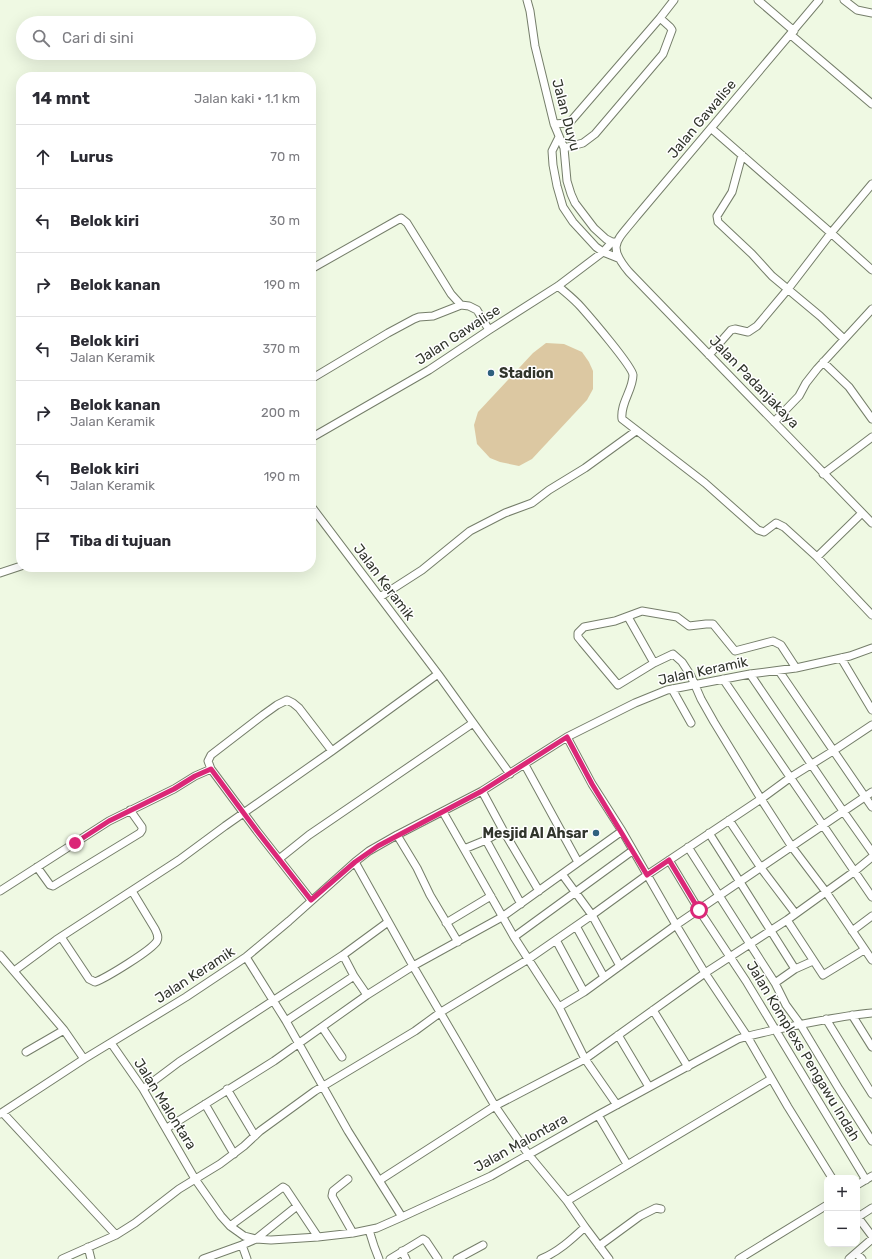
<!DOCTYPE html>
<html lang="id">
<head>
<meta charset="utf-8">
<style>
	body { margin:0; font-family:Rubik,sans-serif; background:#f7f7f7; color:#2b2b33 }
	.controls { position:absolute; right:12px; bottom:12px; display:grid; overflow:hidden; border-radius:8px; box-shadow:0 4px 16px #0002 }
	.controls button { width:36px; height:36px; display:grid; place-items:center; padding:0; border:0; border-bottom:1px solid #e1e1e2; background:#fff; color:#2b2b33; font:20px sans-serif }
	.stop { position:absolute; width:12px; height:12px; margin:-9px; border:3px solid #db2777; border-radius:50%; background:#fff }
	.stop.end { background:#db2777; border-color:#fff; box-shadow:0 1px 4px #0008 }
	.list { margin:0; padding:0; list-style:none }
	h2 { display:flex; justify-content:space-between; align-items:center; height:52px; margin:0; padding:0 16px; font-size:17px }
	h2 small { font-size:13px; font-weight:400; color:#7c7c81 }
	.list li { display:grid; grid-template-columns:26px 1fr auto; gap:12px; align-items:center; box-sizing:border-box; height:64px; padding:0 16px; border-top:1px solid #e1e1e2 }
	.list b { display:block; font-size:15px; white-space:nowrap }
	.list p { margin:0; font-size:13px; white-space:nowrap; color:#7c7c81 }
	.list em { font-size:13px; font-style:normal; color:#7c7c81 }
	.icon { flex:none; width:22px; height:22px; fill:none; stroke:currentColor; stroke-width:2; stroke-linecap:round; stroke-linejoin:round }
	.map { position:relative; flex:none; width:872px; height:1259px; overflow:hidden }
	.search { position:absolute; background:#fff; box-shadow:0 4px 16px #0002; left:16px; top:16px; width:300px; height:44px; display:flex; align-items:center; gap:10px; box-sizing:border-box; padding:0 14px; border-radius:22px; color:#7c7c81; font-size:15px }
	.panel { position:absolute; background:#fff; box-shadow:0 4px 16px #0002; left:16px; top:72px; width:300px; height:500px; border-radius:16px }
	.map>svg:first-child { display:block }
</style>
</head>
<body>
<div class="map">
<svg width="872" height="1259" viewBox="0 0 872 1259">
	<rect width="100%" height="100%" fill="#eff9e3"/>
	<path fill="#dcc8a2" d="M546 343 564 344 582 352 589 362 593 371V389L587 400 532 459 519 466 500 462 490 458 477 444 474 425 478 412 533 353Z"/>
	<g fill="none" stroke-linecap="round" stroke-linejoin="round">
		<defs>
			<path id="minor" d="M527 0 530 11 535 46 554 124 564 148 567 181 571 194 575 203 594 228 606 239 612 242H616
				M758 0 794 31
				M819 0 636 217C617 241 606 245 629 272L872 523
				M844 0 857 10 872 13
				M791 35 872 104
				M554 124 568 123 571 121 660 18 674 0
				M712 129 831 233 872 270
				M559 137 552 151 553 165 557 186 563 207 573 222 596 247 603 252 618 258
				M564 148 583 143 595 134 663 54 672 30 670 27 660 18
				M742 155 732 192 717 216 718 222 752 254 772 276 820 316 844 339
				M311 269 401 218 407 223 451 294 461 305
				M558 286C566 293 574 299 581 307 589 316 632 366 633 375 633 390 620 403 622 419L705 483 758 530 764 532 776 523 784 527 817 557 872 615
				M709 355 731 330 735 329 748 332 757 326 788 289 831 233 872 184
				M823 362 849 387 872 419
				M311 379 388 333 414 319 419 317 433 316 461 305 469 306 477 310 489 330
				M774 422 799 396 806 383 817 369 872 309
				M311 438 429 370 489 330 558 286 603 252 612 242
				M823 474 872 437
				M311 506 438 674 510 774
				M817 557 862 513
				M0 573 21 566
				M380 597 422 570 470 531 505 513 532 503 549 490 585 468 636 431
				M628 617 654 663 673 654 682 662 691 676 701 699 714 722 761 799 792 847 826 892 872 960
				M841 658 872 710
				M654 663 618 685 582 642 578 637V633L584 627 615 621 642 611 677 617 689 626 706 624H713L735 651 773 641 781 645 796 668
				M779 671 872 807
				M750 674 843 811 872 852
				M723 679 872 897
				M672 689 691 723
				M567 737 592 784 622 831 676 925 705 973 747 1036 788 1107 832 1178
				M525 765 578 862
				M211 769 208 761 211 755 263 715 277 705 287 700 293 703 299 708 332 751
				M482 791 503 830 539 891
				M443 812 514 937 559 1007 585 1059 617 1105
				M729 820 761 868 795 913
				M709 833 795 969 813 961
				M397 835 417 868 430 895 458 942
				M486 840 521 904
				M688 847 750 944 775 983 786 1005 800 1024 839 1089 872 1141
				M464 849 486 840 503 830
				M279 859 309 835 473 723
				M669 860 699 910 746 981 866 1180
				M355 862 413 966 495 1106 380 1180
				M37 867 50 885 53 886 140 833 142 830V827L130 810
				M562 874 592 915 620 966
				M0 891 109 821 174 789 195 776 211 769 257 831 311 900
				M787 920 823 975 864 950
				M446 923 491 896
				M576 926 604 977
				M852 931 872 916
				M61 937 89 979 95 982C106 978 152 950 157 941 159 937 157 933 155 929L132 891
				M514 937 632 851
				M556 940 584 992
				M0 955 64 1030 84 1059
				M246 957 286 1021 348 1131 402 1217
				M14 971 56 940 179 860 225 826 332 751 438 674
				M354 976 367 995
				M775 983 795 969
				M559 1007 584 992 676 925 872 792
				M653 1010 688 1067
				M852 1015 872 1047
				M826 1019 872 1094
				M286 1021 354 976 343 955
				M322 1027 342 1057
				M618 1035 649 1087
				M111 1043 143 1089 195 1179 221 1216 230 1226 244 1236 256 1239 271 1240 318 1237 353 1233 377 1228 402 1217 491 1176 598 1115 738 1039C750 1035 762 1033 774 1030 807 1023 839 1016 872 1013
				M26 1052 64 1030
				M143 1089 179 1062 343 955 388 922
				M227 1089 255 1136
				M205 1104 234 1154
				M3 1113 116 1235
				M0 1114 84 1059 186 997 246 957 289 921 355 862 369 851 397 835 482 791 567 737 635 703 667 690 750 674 796 668 850 656 872 648
				M598 1115 627 1164
				M167 1128 274 1061 367 995 413 966 502 917 622 831
				M348 1179 333 1191 332 1196 353 1233
				M857 1185 872 1176
				M567 1201 771 1079
				M857 1216 872 1236
				M858 1217 872 1208
				M230 1226 283 1187 286 1189 318 1237
				M369 1230 374 1246 379 1259
				M242 1245 247 1259
				M599 1246 640 1216 656 1208 661 1209
				M88 1247 91 1259
				M402 1251 406 1259
				M856 1253 862 1259
				M62 1259 116 1235 135 1223 179 1189 220 1164 244 1146 260 1131 315 1091 415 1031 441 1012 527 960 592 915 647 875 761 799 791 777 833 751 872 725
				M203 1259 242 1245 256 1239 297 1206
				M390 1259 423 1239 426 1241 438 1259
				M457 1259 483 1245
				M541 1259C558 1252 571 1240 585 1227
				M609 1259 585 1227 567 1201 528 1154 495 1106 585 1059 705 973 787 920 855 871 872 857
				M739 1259 827 1205
				M849 1259 872 1239"/>
		</defs>
		<use href="#minor" stroke="#757e6a" stroke-width="9"/>
		<use href="#minor" stroke="#fff" stroke-width="7"/>
	</g>
	<g fill="none" stroke-linecap="round" stroke-linejoin="round">
		<path stroke="#db2777" stroke-width="5" d="M75 843 109 821 174 789 195 776 211 769 257 831 311 900 355 862 378 846 482 791 567 737 592 784 647 875 669 860 699 910"/>
	</g>
	<g fill="#2f607e" stroke="#fff" stroke-width="1.5">
		<circle cx="491" cy="373" r="4"/>
		<circle cx="596" cy="833" r="4"/>
	</g>
	<g text-anchor="middle" dominant-baseline="central" stroke-width="3" stroke-linejoin="round" paint-order="stroke">
		<g font-size="14" fill="#31352c" stroke="#fff">
			<text transform="translate(566 115) rotate(75)">Jalan Duyu</text>
			<text transform="translate(702 119) rotate(-50)">Jalan Gawalise</text>
			<text transform="translate(458 335) rotate(-33)">Jalan Gawalise</text>
			<text transform="translate(754 382) rotate(46)">Jalan Padanjakaya</text>
			<text transform="translate(384 582) rotate(53)">Jalan Keramik</text>
			<text transform="translate(703 671) rotate(-12)">Jalan Keramik</text>
			<text transform="translate(195 975) rotate(-33)">Jalan Keramik</text>
			<text transform="translate(803 1051) rotate(59)">Jalan Komplexs Pengawu Indah</text>
			<text transform="translate(165 1104) rotate(58)">Jalan Malontara</text>
			<text transform="translate(521 1143) rotate(-29)">Jalan Malontara</text>
		</g>
		<g font-size="14" font-weight="bold" fill="#31352c" stroke="#fff" text-anchor="start">
			<text x="499" y="373">Stadion</text>
			<text x="588" y="833" text-anchor="end">Mesjid Al Ahsar</text>
		</g>
	</g>
</svg>
<div class="controls">
<button>+</button>
<button>−</button>
</div>
<div class="stop" style="left:699px;top:910px"></div>
<div class="stop end" style="left:75px;top:843px"></div>
<div class="search"><svg class="icon" aria-label="search" viewBox="0 0 24 24"><circle cx="10" cy="10" r="6"/><path d="M15 15l6 6"/></svg>Cari di sini</div>
<section class="panel">
<h2>14 mnt<small>Jalan kaki · 1.1 km</small></h2>
<ul class="list">
<li><svg class="icon" aria-label="ahead" viewBox="0 0 24 24"><path d="M12 20V5M6 11l6-6 6 6"/></svg><div><b>Lurus</b></div><em>70 m</em></li>
<li><svg class="icon" aria-label="left" viewBox="0 0 24 24"><path d="M17 20v-9H6M10 6l-5 5 5 5"/></svg><div><b>Belok kiri</b></div><em>30 m</em></li>
<li><svg class="icon" aria-label="right" viewBox="0 0 24 24"><path d="M7 20v-9h11M14 6l5 5-5 5"/></svg><div><b>Belok kanan</b></div><em>190 m</em></li>
<li><svg class="icon" aria-label="left" viewBox="0 0 24 24"><path d="M17 20v-9H6M10 6l-5 5 5 5"/></svg><div><b>Belok kiri</b><p>Jalan Keramik</p></div><em>370 m</em></li>
<li><svg class="icon" aria-label="right" viewBox="0 0 24 24"><path d="M7 20v-9h11M14 6l5 5-5 5"/></svg><div><b>Belok kanan</b><p>Jalan Keramik</p></div><em>200 m</em></li>
<li><svg class="icon" aria-label="left" viewBox="0 0 24 24"><path d="M17 20v-9H6M10 6l-5 5 5 5"/></svg><div><b>Belok kiri</b><p>Jalan Keramik</p></div><em>190 m</em></li>
<li><svg class="icon" aria-label="arrive" viewBox="0 0 24 24"><path d="M6 21V4h12l-3 4 3 4H6"/></svg><div><b>Tiba di tujuan</b></div></li>
</ul>
</section>
</div>
</body>
</html>
